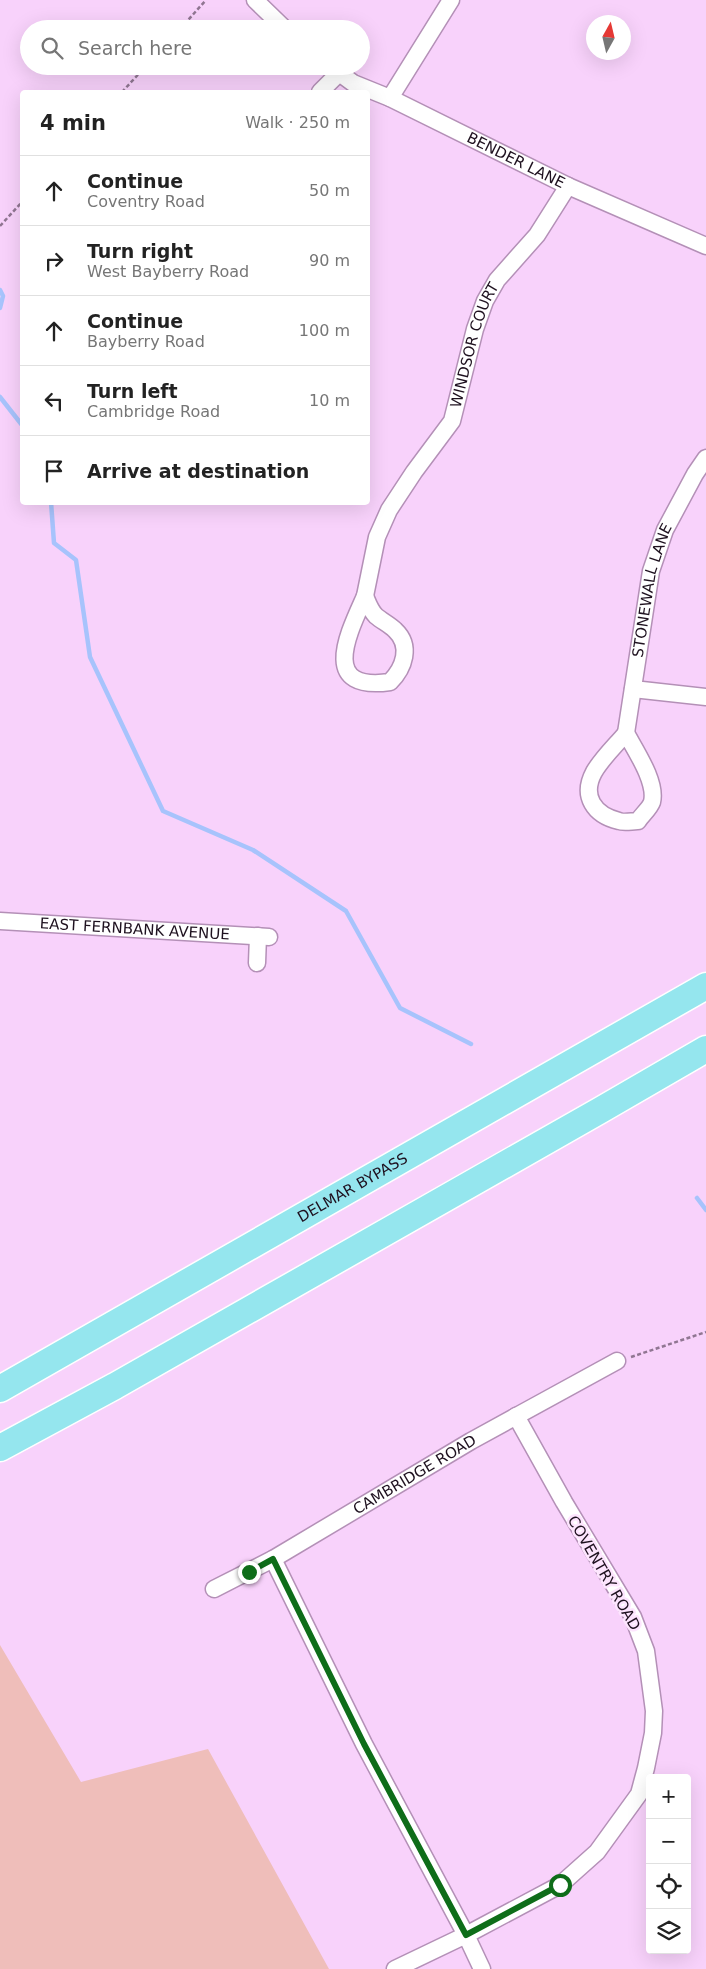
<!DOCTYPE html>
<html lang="en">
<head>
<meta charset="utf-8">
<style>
	body { margin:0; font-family:"DejaVu Sans",sans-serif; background:#f2f2f2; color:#222 }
	.controls { position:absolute; right:15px; bottom:15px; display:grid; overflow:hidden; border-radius:5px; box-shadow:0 5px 20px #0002 }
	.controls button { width:45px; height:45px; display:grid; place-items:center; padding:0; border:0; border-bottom:1px solid #e0e0e0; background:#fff; color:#222; font:25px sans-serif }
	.compass { position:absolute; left:586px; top:15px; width:45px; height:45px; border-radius:50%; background:#fff; box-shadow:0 5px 20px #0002; rotate:8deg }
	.stop { position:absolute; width:15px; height:15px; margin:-11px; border:4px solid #0e6d19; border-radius:50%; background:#fff }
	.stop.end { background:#0e6d19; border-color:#fff; box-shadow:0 1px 5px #0008 }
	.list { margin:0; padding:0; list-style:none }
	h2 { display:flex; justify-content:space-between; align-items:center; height:65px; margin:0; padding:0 20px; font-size:21px }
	h2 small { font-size:16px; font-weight:400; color:#767676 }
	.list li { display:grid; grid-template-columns:32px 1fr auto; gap:15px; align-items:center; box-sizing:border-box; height:70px; padding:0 20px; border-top:1px solid #e0e0e0 }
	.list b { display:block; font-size:19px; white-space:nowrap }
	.list p { margin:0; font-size:16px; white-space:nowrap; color:#767676 }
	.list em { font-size:16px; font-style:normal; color:#767676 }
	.icon { flex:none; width:28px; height:28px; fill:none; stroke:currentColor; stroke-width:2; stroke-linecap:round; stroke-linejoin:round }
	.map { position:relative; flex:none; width:706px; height:1969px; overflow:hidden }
	.search { position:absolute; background:#fff; box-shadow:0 5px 20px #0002; left:20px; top:20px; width:350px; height:55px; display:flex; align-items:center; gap:12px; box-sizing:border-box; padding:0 18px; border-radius:28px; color:#767676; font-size:19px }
	.panel { position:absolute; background:#fff; box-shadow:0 5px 20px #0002; left:20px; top:90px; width:350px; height:415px; border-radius:5px }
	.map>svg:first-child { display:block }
</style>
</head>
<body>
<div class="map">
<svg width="706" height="1969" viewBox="0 0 706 1969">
	<rect width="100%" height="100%" fill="#f8d2fb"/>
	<path fill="#efbeba" d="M0 1645 81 1782 208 1749 329 1969H0Z"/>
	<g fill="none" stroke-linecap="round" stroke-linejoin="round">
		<path stroke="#a7c3fc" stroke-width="4.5" d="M0 290 3 296 0 308
			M0 397 22 425
			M51 502 54 543 76 560 90 657 163 811 253 850 346 911 400 1008 471 1044
			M697 1198 706 1210"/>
		<defs>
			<g id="minor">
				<path d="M255 0 285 29"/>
				<path id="s1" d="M330 66 353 83 390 98 568 186 706 246"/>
				<path d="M320 92 339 73"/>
				<path d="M390 98 451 0"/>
				<path id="s2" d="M365 596 377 537 389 510 414 472 452 421 475 329 485 301 497 280 537 235 568 186"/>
				<path d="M365 596C368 603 370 610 376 616 382 621 390 625 395 630 412 646 404 668 390 682 318 692 349 632 365 596Z"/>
				<path d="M633 689 706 697"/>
				<path id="s3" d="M626 733 651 571 665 530 695 474 706 458"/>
				<path d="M626 733C635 750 657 782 652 802 650 808 642 815 638 821 632 821 624 823 619 821 594 815 581 796 594 772 602 758 616 745 626 733Z"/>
				<path id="s4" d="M0 921 269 937"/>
				<path d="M257 963 258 936"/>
				<path d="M273 1559 364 1744 466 1935 482 1969"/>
				<path id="s5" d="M214 1589 273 1559 471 1441 617 1361"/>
				<path d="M395 1969 466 1935 560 1885 597 1852 639 1794 646 1768 653 1733 654 1711 646 1651 633 1617 564 1502 516 1416"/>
			</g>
			<g id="primary">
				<path id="s6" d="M0 1389 706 986"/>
				<path d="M0 1448 115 1386 599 1111 706 1049"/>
			</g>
		</defs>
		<use href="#minor" stroke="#b490b7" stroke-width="19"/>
		<use href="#primary" stroke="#fff" stroke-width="29"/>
		<path stroke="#907692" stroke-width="2.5" stroke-dasharray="4 2.5" stroke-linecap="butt" d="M180 29 206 0
			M122 92 146 66
			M0 226 22 202
			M631 1357 706 1332"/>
		<use href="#minor" stroke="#fff" stroke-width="16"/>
		<use href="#primary" stroke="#95e6ee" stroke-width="26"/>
	</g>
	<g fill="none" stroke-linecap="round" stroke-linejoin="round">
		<path stroke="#0e6d19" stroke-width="6" d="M249 1572 273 1559 364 1744 466 1935 560 1885"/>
	</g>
	<g text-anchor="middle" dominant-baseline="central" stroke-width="5" stroke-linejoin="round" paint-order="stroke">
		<g font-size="15" fill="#1e111f" stroke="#fde5fe">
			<text stroke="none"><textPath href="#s1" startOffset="209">BENDER LANE</textPath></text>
			<text stroke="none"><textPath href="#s2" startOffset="278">WINDSOR COURT</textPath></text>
			<text stroke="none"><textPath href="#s3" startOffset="145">STONEWALL LANE</textPath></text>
			<text stroke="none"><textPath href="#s4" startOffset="135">EAST FERNBANK AVENUE</textPath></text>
			<text stroke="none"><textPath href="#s6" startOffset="406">DELMAR BYPASS</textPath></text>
			<text stroke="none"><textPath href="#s5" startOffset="231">CAMBRIDGE ROAD</textPath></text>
			<text transform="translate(604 1573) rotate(60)">COVENTRY ROAD</text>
		</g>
	</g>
</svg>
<div class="controls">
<button>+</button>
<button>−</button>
<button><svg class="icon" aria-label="locate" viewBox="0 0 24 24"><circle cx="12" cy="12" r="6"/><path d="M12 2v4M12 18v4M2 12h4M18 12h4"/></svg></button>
<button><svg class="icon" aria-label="layers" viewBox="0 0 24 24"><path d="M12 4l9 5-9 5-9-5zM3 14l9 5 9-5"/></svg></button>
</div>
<svg class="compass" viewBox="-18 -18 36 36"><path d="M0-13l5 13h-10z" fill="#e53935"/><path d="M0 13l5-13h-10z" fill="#767676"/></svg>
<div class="stop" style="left:560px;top:1885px"></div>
<div class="stop end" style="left:249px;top:1572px"></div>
<div class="search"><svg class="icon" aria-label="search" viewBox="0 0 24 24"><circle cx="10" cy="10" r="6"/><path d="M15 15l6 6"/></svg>Search here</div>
<section class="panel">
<h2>4 min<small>Walk · 250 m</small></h2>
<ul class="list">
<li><svg class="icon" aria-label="ahead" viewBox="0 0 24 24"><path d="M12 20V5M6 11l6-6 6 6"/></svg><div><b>Continue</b><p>Coventry Road</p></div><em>50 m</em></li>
<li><svg class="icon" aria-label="right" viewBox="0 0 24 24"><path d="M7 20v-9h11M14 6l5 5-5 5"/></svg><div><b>Turn right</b><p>West Bayberry Road</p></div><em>90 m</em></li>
<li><svg class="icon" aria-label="ahead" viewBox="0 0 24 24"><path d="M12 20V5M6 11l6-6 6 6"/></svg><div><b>Continue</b><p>Bayberry Road</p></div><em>100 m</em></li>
<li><svg class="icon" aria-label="left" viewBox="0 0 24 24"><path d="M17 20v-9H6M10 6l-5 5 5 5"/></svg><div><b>Turn left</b><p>Cambridge Road</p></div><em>10 m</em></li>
<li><svg class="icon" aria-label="arrive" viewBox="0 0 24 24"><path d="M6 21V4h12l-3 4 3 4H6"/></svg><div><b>Arrive at destination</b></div></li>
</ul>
</section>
</div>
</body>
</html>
